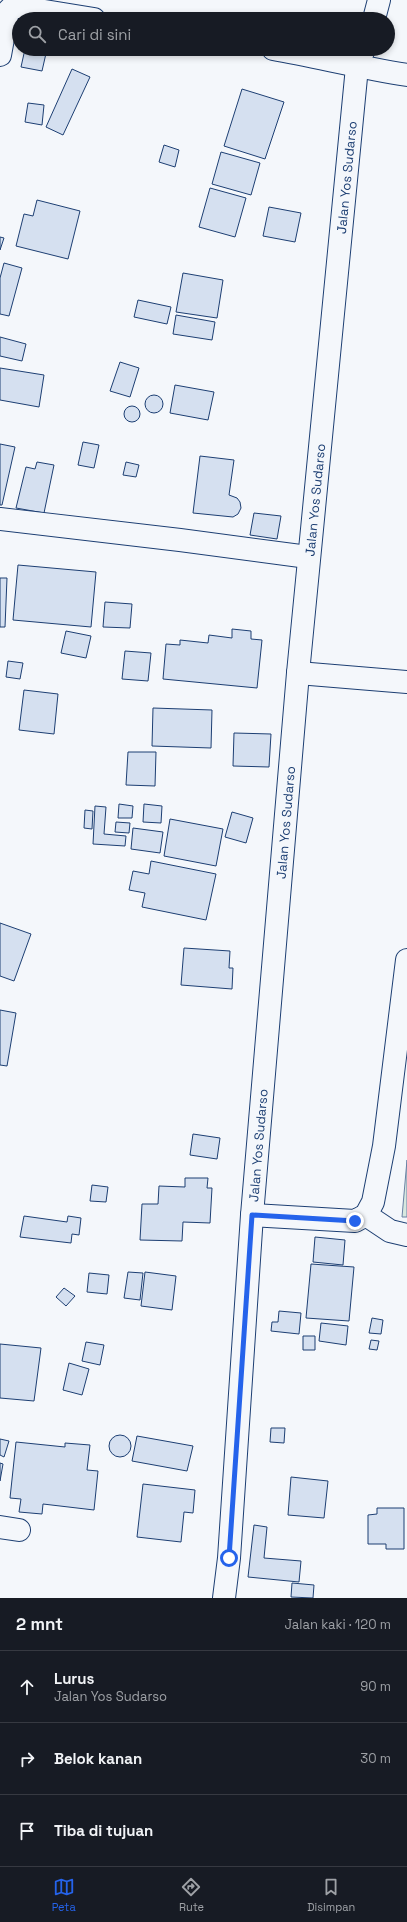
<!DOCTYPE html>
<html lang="id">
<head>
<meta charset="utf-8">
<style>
	body { margin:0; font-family:"Space Grotesk",sans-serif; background:#20242c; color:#f1f3f6 }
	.stop { position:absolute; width:12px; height:12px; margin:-9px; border:3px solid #2563eb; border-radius:50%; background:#fff }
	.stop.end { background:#2563eb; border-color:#fff; box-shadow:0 1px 4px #0008 }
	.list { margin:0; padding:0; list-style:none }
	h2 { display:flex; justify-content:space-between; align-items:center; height:52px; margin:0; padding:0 16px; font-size:17px }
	h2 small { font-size:13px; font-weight:400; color:#9ea1a6 }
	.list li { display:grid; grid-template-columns:26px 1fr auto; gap:12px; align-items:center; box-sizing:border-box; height:72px; padding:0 16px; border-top:1px solid #363941 }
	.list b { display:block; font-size:15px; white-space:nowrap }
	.list p { margin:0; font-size:13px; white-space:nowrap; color:#9ea1a6 }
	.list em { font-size:13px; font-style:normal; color:#9ea1a6 }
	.icon { flex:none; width:22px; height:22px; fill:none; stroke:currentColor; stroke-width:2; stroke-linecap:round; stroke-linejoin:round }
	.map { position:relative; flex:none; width:407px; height:1598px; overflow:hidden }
	.search { position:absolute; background:#171b24; box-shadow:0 2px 6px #0003; left:12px; right:12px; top:12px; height:44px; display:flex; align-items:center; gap:10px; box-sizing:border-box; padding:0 14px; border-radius:22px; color:#9ea1a6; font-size:15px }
	.sheet { height:268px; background:#171b24 }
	nav { display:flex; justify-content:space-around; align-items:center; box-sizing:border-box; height:56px; border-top:1px solid #363941; background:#171b24; font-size:11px; color:#9ea1a6 }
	nav a { display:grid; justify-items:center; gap:2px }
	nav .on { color:#2563eb }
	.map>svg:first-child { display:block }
</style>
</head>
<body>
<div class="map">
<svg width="407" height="1598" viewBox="0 0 407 1598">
	<rect width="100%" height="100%" fill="#f4f7fb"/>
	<path fill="#d7e8df" stroke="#687fa3" d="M407 1160V1217H402Z"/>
	<path fill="#d5e0f0" stroke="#1d3f73" d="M25 49H47L42 71 21 67Z
		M72 69 90 77 63 135 46 127Z
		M242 89 284 102 265 159 224 146Z
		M28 103 44 105 42 125 25 122Z
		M164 145 179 150 175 167 159 162Z
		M221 152 260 163 251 195 212 184Z
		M210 188 246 198 235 237 199 227Z
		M37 200 80 211 68 259 16 246 24 214 33 216Z
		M269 207 301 213 295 242 263 236Z
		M0 237 4 238 0 250Z
		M4 263 22 268 9 316 0 314V278Z
		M183 273 223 280 217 318 176 312Z
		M138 300 171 307 167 324 134 317Z
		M176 315 215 322 212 340 173 334Z
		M0 337 26 344 22 361 0 356Z
		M120 362 139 368 130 397 110 391Z
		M0 368 44 375 39 407 0 400Z
		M175 385 214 392 208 420 170 413Z
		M145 404a9 9 0 1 1 18 0a9 9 0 1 1-18 0Z
		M124 414a8 8 0 1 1 16 0a8 8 0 1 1-16 0Z
		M83 442 99 445 94 468 78 465Z
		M0 444 15 447 2 505H0Z
		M200 456 234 460 229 495 237 498 240 502 241 508 238 514 233 517 193 513Z
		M37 462 54 465 44 513 16 508 26 467 35 469Z
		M126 462 139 465 136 477 123 475Z
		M254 513 281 516 277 539 250 535Z
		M18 565 96 572 91 627 13 620Z
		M0 578H7L5 627H0Z
		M105 602 132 604 130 628 103 627Z
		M232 629 251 631V639L262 640 257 688 163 679 166 644 180 645V640L208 643 209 635 232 638Z
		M66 631 91 636 86 658 61 653Z
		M125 651 151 653 148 681 122 679Z
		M8 661 23 663 20 679 6 677Z
		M24 690 58 694 54 734 19 730Z
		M153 708 212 710 211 748 152 746Z
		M234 733 271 734 269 767 233 766Z
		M128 752H156L155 786 126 785Z
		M119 804 133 806 132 818H118Z
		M144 804 162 806 161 823 143 822Z
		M95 806 106 807 104 834 126 836 125 846 93 844Z
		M85 810 93 811 92 829 84 828Z
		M232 812 253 818 246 843 225 837Z
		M170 819 223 829 216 866 164 856Z
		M116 822 130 823 129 833 115 832Z
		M133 828 163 832 160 853 131 849Z
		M151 861 216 874 206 920 142 907 145 893 129 890 133 871 149 874Z
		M0 923 31 934 14 981 0 976Z
		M184 948 230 951 229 968H233L232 989 181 985Z
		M0 1010 16 1013 7 1066 0 1065Z
		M193 1134 220 1138 217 1159 190 1155Z
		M185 1178H208L207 1188H212L210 1223 183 1222 182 1241 140 1240 142 1204H158L159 1186 185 1187Z
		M92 1185 108 1187 106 1202 90 1201Z
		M24 1216 67 1222 68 1216 81 1218 79 1235 72 1234 71 1243 20 1237Z
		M315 1237 345 1240 343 1265 313 1262Z
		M311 1264 354 1267 349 1321 306 1318Z
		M128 1272 143 1273 140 1300 124 1298Z
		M145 1272 176 1276 172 1310 141 1306Z
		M89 1273 109 1275 107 1294 87 1292Z
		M64 1288 75 1296 66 1306 56 1297Z
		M279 1311 301 1313 299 1334 271 1331 272 1322H278Z
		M372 1318 383 1320 381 1334 369 1333Z
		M321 1323 348 1326 346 1345 319 1341Z
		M303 1336H315V1350H303Z
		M371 1340 379 1341 377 1350 369 1349Z
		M86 1342 104 1345 100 1365 82 1361Z
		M0 1344 41 1348 34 1401 0 1398Z
		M69 1363 89 1369 82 1395 63 1390Z
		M271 1428H285L284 1443 270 1442Z
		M109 1446a11 11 0 1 1 22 0a11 11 0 1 1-22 0Z
		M137 1436 193 1446 187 1471 132 1461Z
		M0 1439 9 1441 4 1457 0 1455Z
		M16 1442 65 1447V1443L90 1445 87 1470 98 1471 94 1510 43 1504 42 1514 19 1512 21 1499 10 1498Z
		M0 1463 3 1464 0 1481Z
		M291 1477 328 1481 324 1518 288 1515Z
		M143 1484 195 1490 193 1513 184 1512 181 1542 137 1537Z
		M377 1508H404V1549H386V1544H368V1515L377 1514Z
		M254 1525 267 1527 264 1558 301 1561 299 1582 248 1577Z
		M292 1583 314 1585 313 1598 291 1597Z"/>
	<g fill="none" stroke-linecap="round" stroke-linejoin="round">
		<defs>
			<path id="minor" d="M273 49C318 57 362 68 407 75
				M0 55 8 11 13 6 94 19
				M0 519 180 540 308 557
				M298 673 407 682
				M252 1215 355 1221 366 1215 373 1202 384 1146 407 960
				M366 1215 390 1231 407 1235
				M0 1527 19 1530"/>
			<g id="primary">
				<path d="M374 19 379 0"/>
				<path id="s1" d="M224 1598 229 1558 252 1215 298 673 357 67 364 49"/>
			</g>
		</defs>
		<use href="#minor" stroke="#1d3f73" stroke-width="24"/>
		<use href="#primary" stroke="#1d3f73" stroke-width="24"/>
		<use href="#minor" stroke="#f4f7fb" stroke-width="22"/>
		<use href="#primary" stroke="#f4f7fb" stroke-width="22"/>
	</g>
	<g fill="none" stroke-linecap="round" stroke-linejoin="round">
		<path stroke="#2563eb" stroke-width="5" d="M229 1558 252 1215 355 1221"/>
	</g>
	<g text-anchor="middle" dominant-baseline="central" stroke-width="3" stroke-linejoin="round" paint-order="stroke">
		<g font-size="13" fill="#1d3f73" stroke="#f4f7fb">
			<text stroke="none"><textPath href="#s1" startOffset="1426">Jalan Yos Sudarso</textPath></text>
			<text stroke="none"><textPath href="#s1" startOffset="1102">Jalan Yos Sudarso</textPath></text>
			<text stroke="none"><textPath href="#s1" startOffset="778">Jalan Yos Sudarso</textPath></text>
			<text stroke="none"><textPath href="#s1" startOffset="454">Jalan Yos Sudarso</textPath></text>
		</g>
	</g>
</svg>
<div class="stop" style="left:229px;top:1558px"></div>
<div class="stop end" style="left:355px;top:1221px"></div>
<div class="search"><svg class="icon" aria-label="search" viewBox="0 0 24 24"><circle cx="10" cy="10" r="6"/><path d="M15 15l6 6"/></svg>Cari di sini</div>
</div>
<section class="sheet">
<h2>2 mnt<small>Jalan kaki · 120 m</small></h2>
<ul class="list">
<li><svg class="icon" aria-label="ahead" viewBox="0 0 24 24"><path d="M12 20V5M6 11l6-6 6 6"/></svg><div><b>Lurus</b><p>Jalan Yos Sudarso</p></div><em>90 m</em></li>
<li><svg class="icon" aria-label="right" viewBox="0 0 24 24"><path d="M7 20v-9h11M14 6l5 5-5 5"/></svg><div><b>Belok kanan</b></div><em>30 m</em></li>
<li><svg class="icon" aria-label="arrive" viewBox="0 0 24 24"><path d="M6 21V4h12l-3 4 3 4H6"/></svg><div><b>Tiba di tujuan</b></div></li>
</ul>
</section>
<nav>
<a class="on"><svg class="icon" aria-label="map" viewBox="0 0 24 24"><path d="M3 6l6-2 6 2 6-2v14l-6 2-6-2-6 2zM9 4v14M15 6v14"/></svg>Peta</a>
<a><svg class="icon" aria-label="directions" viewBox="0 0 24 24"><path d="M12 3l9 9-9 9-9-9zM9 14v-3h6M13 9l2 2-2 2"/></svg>Rute</a>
<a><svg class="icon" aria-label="saved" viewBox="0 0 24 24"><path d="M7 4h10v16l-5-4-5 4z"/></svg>Disimpan</a>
</nav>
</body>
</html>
